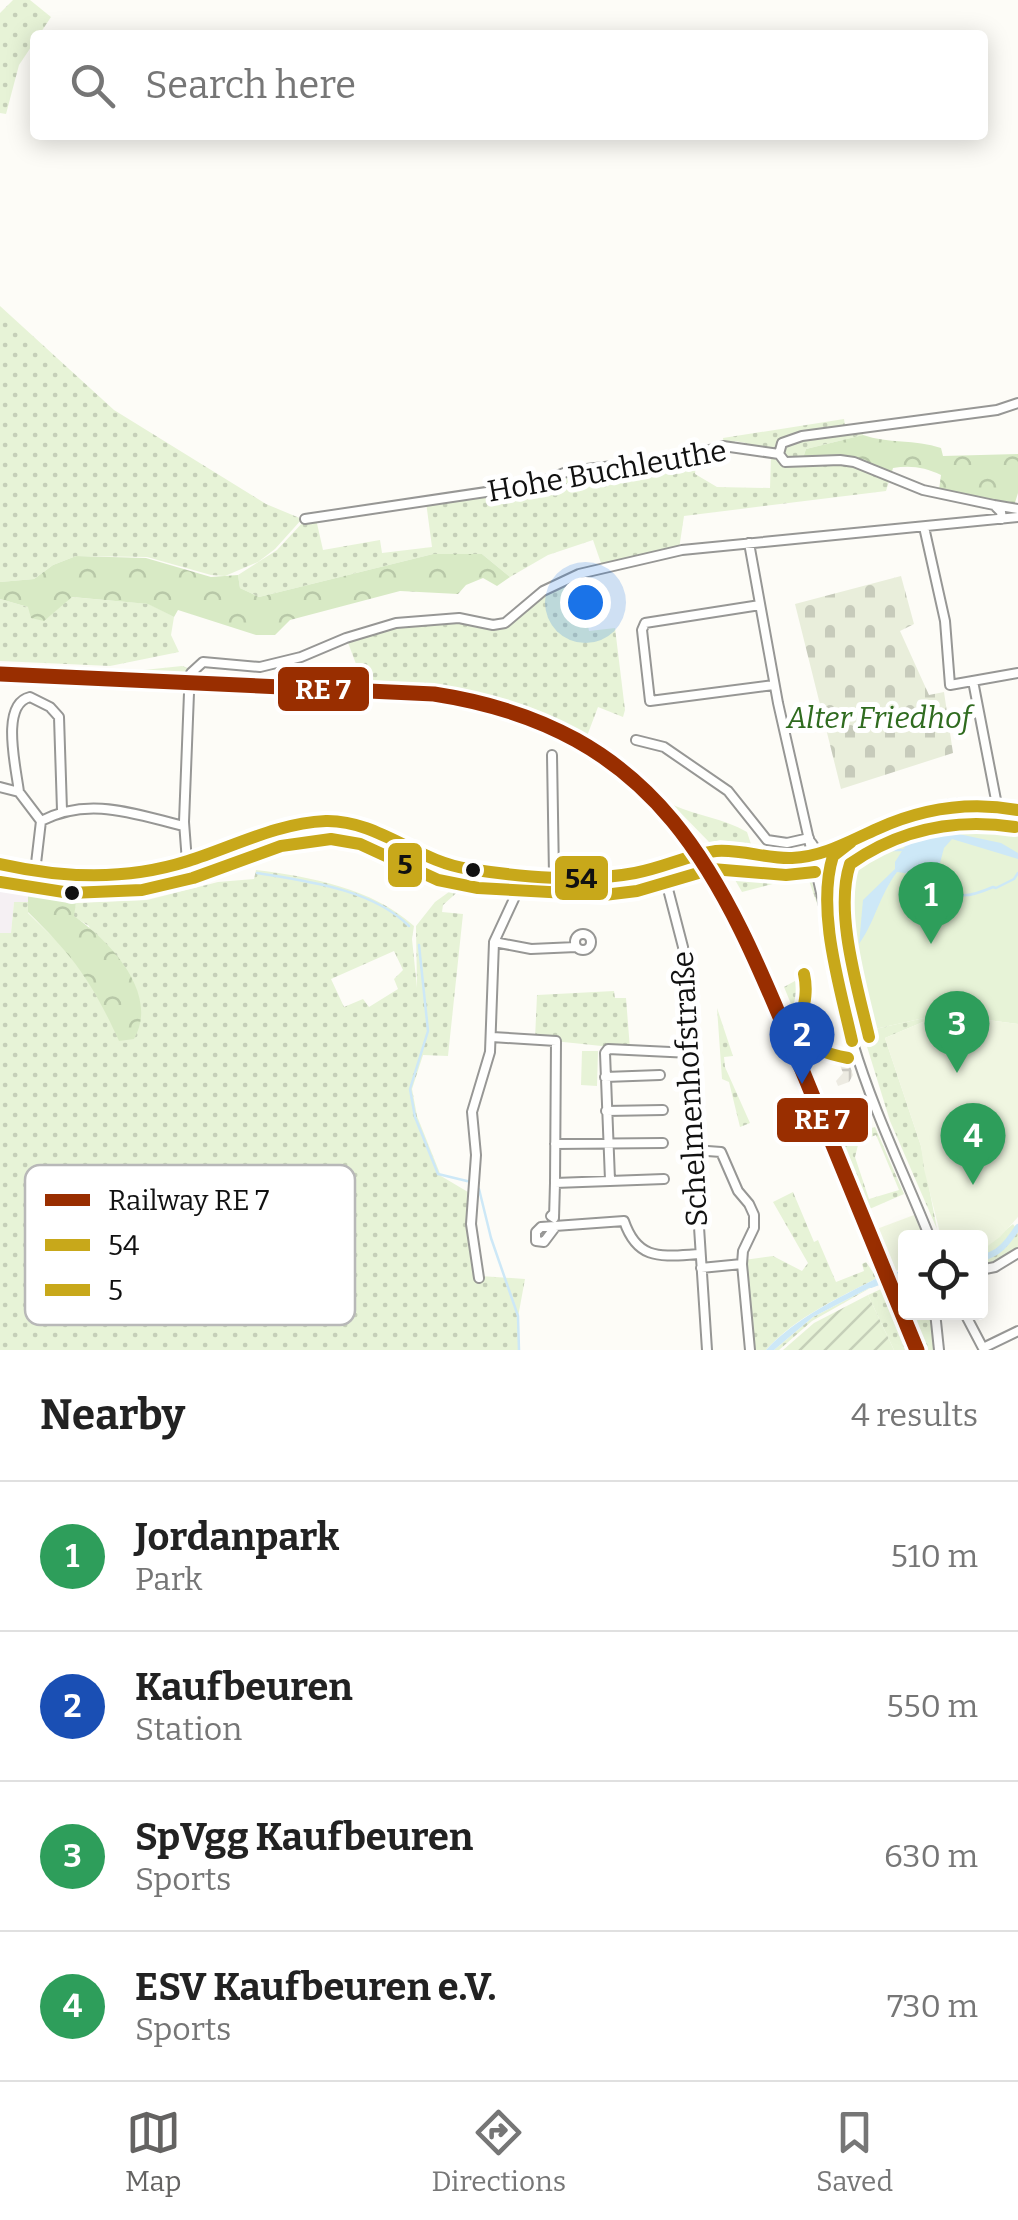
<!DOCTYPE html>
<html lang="en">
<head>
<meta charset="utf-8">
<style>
	body { margin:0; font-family:Bitter,serif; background:#f6f6f6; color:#222 }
	.controls { position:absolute; right:30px; bottom:30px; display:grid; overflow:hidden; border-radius:10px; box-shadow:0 5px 25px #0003 }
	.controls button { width:90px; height:90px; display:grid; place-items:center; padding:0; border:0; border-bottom:2px solid #e0e0e0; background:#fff; color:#222; font:50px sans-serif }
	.you { position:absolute; left:585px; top:602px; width:35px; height:35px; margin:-25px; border:8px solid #fff; border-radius:50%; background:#1a73e8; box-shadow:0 0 0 15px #1a73e833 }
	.badge { display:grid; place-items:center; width:65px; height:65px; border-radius:50%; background:#646362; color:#fff; font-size:32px; font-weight:700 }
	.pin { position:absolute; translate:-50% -82px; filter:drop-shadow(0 2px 5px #0008) }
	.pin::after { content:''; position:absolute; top:52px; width:35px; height:30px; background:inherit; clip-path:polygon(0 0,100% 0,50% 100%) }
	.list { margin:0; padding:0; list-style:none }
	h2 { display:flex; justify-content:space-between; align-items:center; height:130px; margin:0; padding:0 40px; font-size:42px }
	h2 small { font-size:32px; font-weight:400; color:#767676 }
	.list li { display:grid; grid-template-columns:65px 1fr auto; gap:30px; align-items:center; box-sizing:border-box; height:150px; padding:0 40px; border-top:2px solid #e0e0e0 }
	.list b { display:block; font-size:38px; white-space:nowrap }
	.list p { margin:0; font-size:32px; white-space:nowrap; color:#767676 }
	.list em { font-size:32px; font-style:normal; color:#767676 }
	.icon { flex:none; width:55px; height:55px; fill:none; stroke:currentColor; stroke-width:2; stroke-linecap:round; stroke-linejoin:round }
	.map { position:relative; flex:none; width:1018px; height:1350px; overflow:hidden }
	.search { position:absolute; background:#fff; box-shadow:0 5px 25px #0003; left:30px; right:30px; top:30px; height:110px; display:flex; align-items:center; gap:25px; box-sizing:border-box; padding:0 35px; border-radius:10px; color:#767676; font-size:38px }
	.sheet { height:730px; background:#fff }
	nav { display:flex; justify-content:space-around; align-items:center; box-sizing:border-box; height:140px; border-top:2px solid #e0e0e0; background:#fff; font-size:28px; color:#767676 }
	nav a { display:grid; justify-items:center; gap:5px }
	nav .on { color:#646362 }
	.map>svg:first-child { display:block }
</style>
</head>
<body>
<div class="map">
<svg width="1018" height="1350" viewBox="0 0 1018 1350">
	<defs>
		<pattern id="grass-dots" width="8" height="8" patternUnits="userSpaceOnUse" patternTransform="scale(2.5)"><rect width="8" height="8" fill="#e7f3d7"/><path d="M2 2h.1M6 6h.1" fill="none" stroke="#c5cfb8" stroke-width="1.8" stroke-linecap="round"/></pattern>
		<pattern id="forest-crowns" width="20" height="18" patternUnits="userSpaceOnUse" patternTransform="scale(2.5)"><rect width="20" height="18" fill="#d8eac5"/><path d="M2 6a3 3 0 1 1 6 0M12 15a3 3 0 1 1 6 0" fill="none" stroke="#b8c8a8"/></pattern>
		<pattern id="cemetery-stones" width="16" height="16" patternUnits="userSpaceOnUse" patternTransform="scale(2.5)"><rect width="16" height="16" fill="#e9eedb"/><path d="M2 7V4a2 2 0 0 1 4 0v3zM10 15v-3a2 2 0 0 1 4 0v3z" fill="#c7cbbb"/></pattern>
		<pattern id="garden-furrows" width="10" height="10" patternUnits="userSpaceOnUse" patternTransform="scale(2.5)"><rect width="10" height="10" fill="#e7f3d7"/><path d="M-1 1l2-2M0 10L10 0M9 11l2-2" fill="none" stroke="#c5cfb8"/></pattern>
		<pattern id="plaza-grid" width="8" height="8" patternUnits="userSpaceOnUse" patternTransform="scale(2.5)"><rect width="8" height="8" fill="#edebe2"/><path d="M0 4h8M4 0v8" fill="none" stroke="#cac8c1"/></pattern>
	</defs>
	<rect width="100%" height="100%" fill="#fdfcf7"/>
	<path fill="#f5f0f3" d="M0 870 48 881 42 892 29 891 28 902H14L11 934 0 933Z"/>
	<path fill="url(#grass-dots)" fill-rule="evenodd" d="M13 0H30L51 17 39 35H35V41L19 65 6 114 0 113V13Z
		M0 306 114 410 266 504 302 519 275 549 258 562 225 576 211 575 147 557 76 556 53 565 34 579 0 582Z
		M844 419 845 426C823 430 786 428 777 452L746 447V443L735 441 733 446 724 445 723 438Z
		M861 429 863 435 806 449 803 458 786 460 781 454 784 445 790 441Z
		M697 455 695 474 717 487 770 488 771 456H777L783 464C800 467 816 462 834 462 854 463 871 471 890 478L886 491 684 516 679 549 602 566 593 540 548 555 510 577 482 554H433L259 597 240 588 238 575 277 550 305 520 316 519 323 550 380 540 382 553 432 547 426 502 533 486 569 472Z
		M579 577 589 631 615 628 625 710 623 717 598 707 587 736C518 697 440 682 362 680L347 640C405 621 444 618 505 624L544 592Z
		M71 597 149 604 174 617 171 635 179 652 110 666 0 661V599L28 607Z
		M0 664 134 671 182 666 191 669 189 676 0 667Z
		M673 805C698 816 723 818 747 832L751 844 720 840 710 843Z
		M723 859 751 865 800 866 809 871 820 912 807 875 742 892Z
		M256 870C311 877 372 888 414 926L412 939 417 988 416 926 435 902 460 884 463 887 443 905 442 912 463 914 448 1056 423 1055 412 1089 417 1116 441 1176 473 1195 470 1224 480 1276 525 1279 518 1317V1350H0V933H11L14 902H28V913L68 952 94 986 120 1041 89 926 73 916 76 903 147 900 218 882 254 879ZM394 951 403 970 394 979 398 989 369 1007 363 999 344 1007 331 979Z
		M813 971 803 1000 805 1012 794 1011 784 987Z
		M614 991 615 998H626L630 1049 535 1039 537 995Z
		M717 1008 733 1056 724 1057 725 1067 750 1123 740 1127 729 1082 722 1079Z
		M942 1014 885 1038 921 1146 937 1229 890 1121 864 1037 875 1029Z
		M840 1127 843 1133 854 1129 857 1138 860 1137 855 1157 869 1199 899 1190 876 1135 871 1137 868 1129 875 1127 904 1194 865 1211 849 1174 853 1172 837 1129Z
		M793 1192 814 1242 818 1240 836 1282 864 1271 862 1264 866 1262 877 1278C837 1299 797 1316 766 1350H752L744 1260 773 1256 802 1271 808 1263 773 1202Z
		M1013 1224 1018 1231V1251L994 1265 981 1268 980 1251Z
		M879 1283 812 1321 779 1350H774L813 1317Z
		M881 1289 906 1350H894L868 1295Z
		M909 1313H932L937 1350H924Z"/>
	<path fill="url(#forest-crowns)" d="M863 435C888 444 915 439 941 448L943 456 1018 454V493L1014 506 939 490 941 475C925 467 910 465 893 468L891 475 854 461 803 458 806 449Z
		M433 554H482L510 577 497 586 483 578 466 585 458 594 400 591 290 620 275 635H256L178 610 174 617 148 604 72 597 44 621 31 618 28 607 0 599V582L34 579 53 565 76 556 146 558 211 577 238 575 240 588 259 597Z
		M47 886 76 903 74 916C110 941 160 994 134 1039L119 1041C92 982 75 958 28 912V891L41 892Z"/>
	<path fill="url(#cemetery-stones)" d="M901 576 914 624 900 631 929 695 944 692 953 753 841 789 795 604Z"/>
	<path fill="#e7f3d7" d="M988 810 1018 816V1024L942 1014 875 1029 864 1037 838 909 839 860C866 831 949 811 988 810Z
		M582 1051H598L597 1086 581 1085Z"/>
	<path fill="url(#garden-furrows)" d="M868 1295 894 1350H783L814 1323Z"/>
	<path fill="#f0f6e1" d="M942 1014 1018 1024V1217L1000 1237 981 1251 980 1238 941 1237 924 1169 921 1146 885 1038Z
		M914 1215 924 1237 906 1238 905 1267 893 1272 874 1230Z"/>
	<path fill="url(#plaza-grid)" d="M844 1048 853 1075 849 1082 838 1086 836 1081 843 1073 838 1060 830 1057 832 1051Z"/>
	<path fill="#cde8f7" d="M928 830 937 834 951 830 954 833 1001 843 1018 853V859L952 839 944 848 940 863 911 874 897 872C879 896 875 922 859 944L863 900 895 869V862L914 832Z
		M877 1278 879 1283 813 1317 774 1350H766C797 1317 837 1299 877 1278Z"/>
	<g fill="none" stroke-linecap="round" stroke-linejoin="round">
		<path stroke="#cde8f7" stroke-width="2.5" d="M886 850H902
			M924 869C954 894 954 904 993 887L996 888 1014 879 1018 873
			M257 873C306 881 372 889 409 926
			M419 945 428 1031 410 1089 415 1117 438 1174 471 1182
			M479 1189 491 1238 518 1316 519 1350"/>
		<path stroke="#cde8f7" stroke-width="6" d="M980 1258C999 1255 1008 1242 1018 1227
			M871 1285 906 1272"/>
		<path stroke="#dad9d4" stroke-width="8" stroke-dasharray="8 4" stroke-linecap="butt" d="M189 693 191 673"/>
		<defs>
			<path id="street" d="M779 454 782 443 802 436 997 410 1018 403
				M779 454 785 462 840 460 854 462 923 490 994 505 1001 512 1002 519
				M994 505 1018 509
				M305 519 533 485 569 471 684 458 723 446 779 454
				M924 527 945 621 950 685 1018 673
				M749 543 778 703 824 906
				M760 605 645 623 642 630 650 701 774 685
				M191 673 203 662 260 667 301 657 346 638 396 623 459 618 493 625 505 623 543 591 579 574 682 550 1018 517
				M973 681 997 805
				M636 740 664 747 728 791 767 840 787 843 809 838
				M552 755 554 875
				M0 787 19 792 41 821 35 872
				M19 792C16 767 0 704 30 697L50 707 59 717 62 810
				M41 821C89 796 134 814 184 826
				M810 841C827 859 833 938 838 967 843 993 846 1019 853 1043 873 1110 904 1173 930 1238
				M187 862 184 822 189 693
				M662 866 683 947 690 988 694 1150 707 1350
				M827 878 830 861 838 850
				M575 942a8 8 0 1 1 16 0a8 8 0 1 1-16 0Z
				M494 942 531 949 576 947
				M492 1037 556 1041 555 1183 664 1179
				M605 1077 660 1075
				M606 1111 663 1110
				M555 1144 663 1143
				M694 1150 721 1152 738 1191 749 1204 754 1215V1228L743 1251 742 1264
				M610 1180 605 1053 608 1049 691 1053
				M554 1213 551 1216 554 1218 555 1183
				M556 1226 544 1242 536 1241V1232L541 1227 624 1221C638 1262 662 1256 700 1254
				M701 1268 742 1264 750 1350
				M980 1270 995 1267 1018 1253
				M479 1278 471 1224 476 1155 472 1112 490 1052 494 942 526 873
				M935 1312 939 1350
				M964 1312 984 1350
				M983 1348 1018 1331"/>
			<path id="primary" d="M0 864C63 879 124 882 186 862 235 847 279 821 331 821 382 822 416 863 465 869 509 875 589 881 631 874 661 869 689 854 719 851 746 848 773 862 801 857 830 853 853 840 879 828 926 807 968 799 1018 810"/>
		</defs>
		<use href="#street" stroke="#979795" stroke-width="12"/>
		<use href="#primary" stroke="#858482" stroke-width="16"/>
		<use href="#street" stroke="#fffffe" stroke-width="8"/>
		<use href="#primary" stroke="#ede9dc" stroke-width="11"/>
		<defs>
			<path id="bus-1" d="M851 842 833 856C816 910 840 987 852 1041
				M0 864C63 878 125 881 188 861 233 847 277 823 326 821 378 820 418 862 469 869 522 877 582 883 635 873 663 868 688 855 716 851 742 849 766 859 792 858 823 857 850 841 877 829 923 808 968 801 1018 810"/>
			<path id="bus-2" d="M0 882 70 893 142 890 193 878 281 846 331 839 360 844 438 880 478 888 604 895 637 891 712 869 786 875 815 872
				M804 974C815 1022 766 1041 848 1058
				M869 1037C858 989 834 912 850 864 900 829 955 818 1015 827"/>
		</defs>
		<use href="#bus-1" stroke="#fff" stroke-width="20"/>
		<use href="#bus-2" stroke="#fff" stroke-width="20"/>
		<use href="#bus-1" stroke="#c8a81a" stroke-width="12"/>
		<use href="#bus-2" stroke="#c8a81a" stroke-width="12"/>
		<defs>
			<path id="rail-1" d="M0 674 434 694C667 730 724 881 805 1077 842 1168 880 1259 917 1350"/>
		</defs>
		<use href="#rail-1" stroke="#fff" stroke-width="22"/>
		<use href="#rail-1" stroke="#992e00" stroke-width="15"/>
	</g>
	<g fill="#111" stroke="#fff" stroke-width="4">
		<circle cx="473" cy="870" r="9"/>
		<circle cx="72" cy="893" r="9"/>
	</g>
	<g text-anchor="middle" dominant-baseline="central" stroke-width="10" stroke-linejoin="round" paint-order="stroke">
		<g font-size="30" fill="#111" stroke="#fff">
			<text transform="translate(607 471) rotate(-10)">Hohe Buchleuthe</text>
			<text transform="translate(690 1089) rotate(-93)">Schelmenhofstraße</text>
		</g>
		<g font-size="30" font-style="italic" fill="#2f6b1f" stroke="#fff">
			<text x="879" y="718">Alter Friedhof</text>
		</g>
	</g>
	<rect x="25" y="1165" width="330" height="160" rx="15" fill="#fff" stroke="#b8b8b8" stroke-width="2.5"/>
	<rect x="45" y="1194" width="45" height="12" fill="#992e00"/>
	<rect x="45" y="1239" width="45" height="12" fill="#c8a81a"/>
	<rect x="45" y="1284" width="45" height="12" fill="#c8a81a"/>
	<g font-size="28" fill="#111">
		<text x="108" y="1210">Railway RE 7</text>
		<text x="108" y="1255">54</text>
		<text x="108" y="1300">5</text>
	</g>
	<g stroke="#fff" stroke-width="4">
		<rect x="276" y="665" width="95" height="48" rx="10" fill="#992e00"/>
		<rect x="386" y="841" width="38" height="48" rx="10" fill="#c8a81a"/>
		<rect x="553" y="854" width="57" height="48" rx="10" fill="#c8a81a"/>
		<rect x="775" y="1096" width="95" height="48" rx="10" fill="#992e00"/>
	</g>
	<g font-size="28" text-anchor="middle" font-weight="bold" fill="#fff">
		<text x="323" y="699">RE 7</text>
		<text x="822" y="1129">RE 7</text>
	</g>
	<g font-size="28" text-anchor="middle" font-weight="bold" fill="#111">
		<text x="405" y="874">5</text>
		<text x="581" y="888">54</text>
	</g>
</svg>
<div class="controls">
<button><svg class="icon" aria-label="locate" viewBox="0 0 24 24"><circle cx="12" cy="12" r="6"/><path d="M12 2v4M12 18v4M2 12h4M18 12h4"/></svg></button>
</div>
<div class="you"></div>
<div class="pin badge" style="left:931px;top:944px;background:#2e9e5b">1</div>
<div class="pin badge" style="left:802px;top:1084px;background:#1a4fb4">2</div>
<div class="pin badge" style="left:957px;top:1073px;background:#2e9e5b">3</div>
<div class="pin badge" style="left:973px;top:1185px;background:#2e9e5b">4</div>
<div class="search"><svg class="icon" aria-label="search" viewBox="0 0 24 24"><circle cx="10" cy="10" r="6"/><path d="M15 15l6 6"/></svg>Search here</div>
</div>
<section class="sheet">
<h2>Nearby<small>4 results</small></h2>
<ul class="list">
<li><span class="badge" style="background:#2e9e5b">1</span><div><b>Jordanpark</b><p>Park</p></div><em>510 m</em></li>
<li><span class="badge" style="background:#1a4fb4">2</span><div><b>Kaufbeuren</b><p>Station</p></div><em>550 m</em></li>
<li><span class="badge" style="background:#2e9e5b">3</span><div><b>SpVgg Kaufbeuren</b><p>Sports</p></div><em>630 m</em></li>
<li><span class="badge" style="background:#2e9e5b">4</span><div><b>ESV Kaufbeuren e.V.</b><p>Sports</p></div><em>730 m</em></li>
</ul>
</section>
<nav>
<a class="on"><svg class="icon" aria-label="map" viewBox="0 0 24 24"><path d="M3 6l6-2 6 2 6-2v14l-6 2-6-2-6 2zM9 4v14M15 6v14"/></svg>Map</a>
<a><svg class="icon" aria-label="directions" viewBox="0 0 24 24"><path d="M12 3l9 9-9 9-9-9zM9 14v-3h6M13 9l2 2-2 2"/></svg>Directions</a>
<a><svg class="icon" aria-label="saved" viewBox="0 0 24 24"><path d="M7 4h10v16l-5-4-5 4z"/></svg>Saved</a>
</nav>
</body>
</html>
